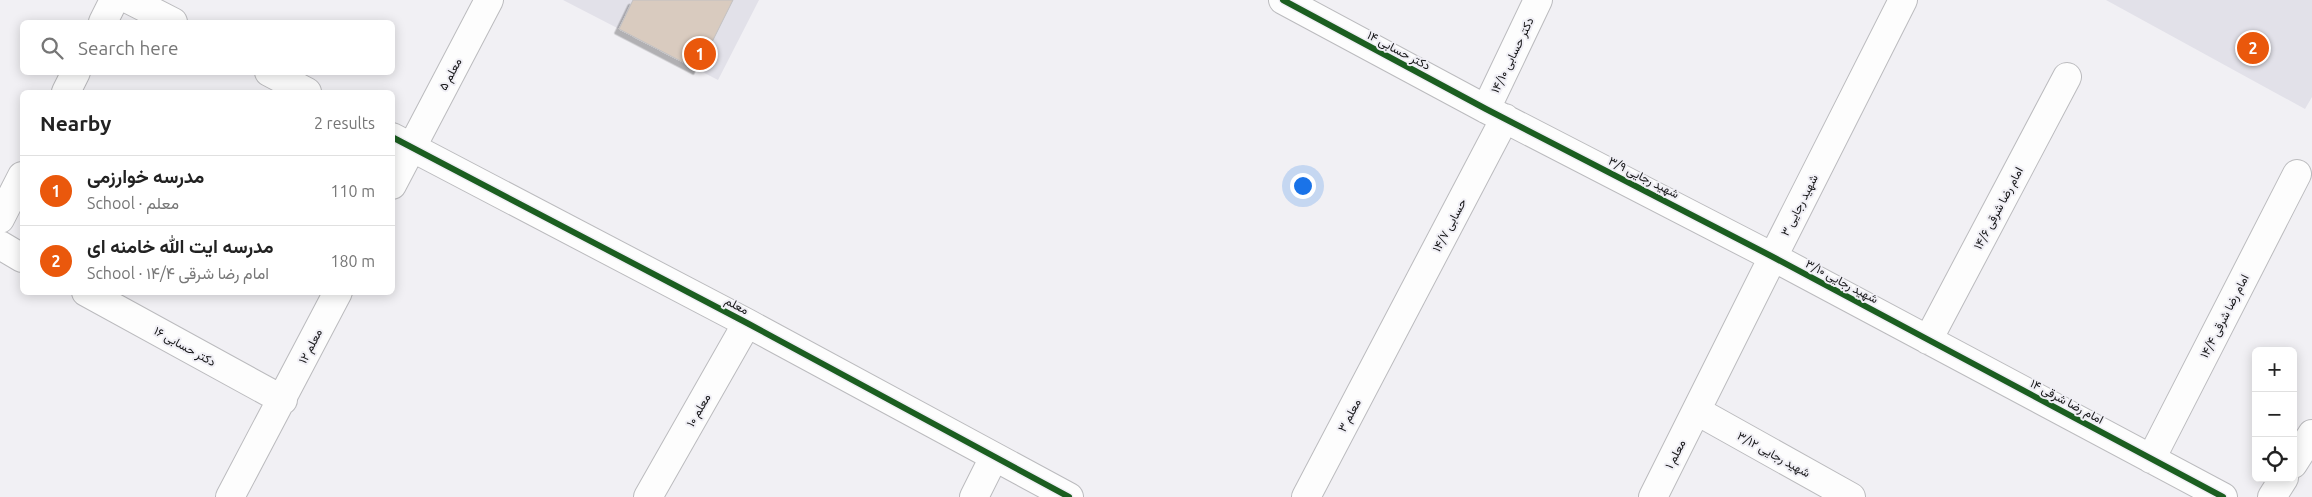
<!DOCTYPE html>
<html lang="en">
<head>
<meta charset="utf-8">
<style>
	body { margin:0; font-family:Ubuntu,Vazirmatn,sans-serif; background:#f2f2f2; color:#222 }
	.controls { position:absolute; right:15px; bottom:15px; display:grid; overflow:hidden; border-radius:8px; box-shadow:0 2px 12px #0003 }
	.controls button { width:45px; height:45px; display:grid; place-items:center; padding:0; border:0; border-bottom:1px solid #e0e0e0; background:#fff; color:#222; font:25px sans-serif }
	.you { position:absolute; left:1302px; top:185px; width:18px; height:18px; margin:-12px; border:4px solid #fff; border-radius:50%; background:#1a73e8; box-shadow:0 0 0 8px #1a73e833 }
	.badge { display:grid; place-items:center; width:32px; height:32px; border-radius:50%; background:#ea580c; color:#fff; font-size:16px; font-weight:700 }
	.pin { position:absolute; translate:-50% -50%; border:2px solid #fff; box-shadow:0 1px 5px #0006 }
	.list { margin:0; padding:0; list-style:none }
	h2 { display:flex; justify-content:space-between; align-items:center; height:65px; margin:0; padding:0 20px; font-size:21px }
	h2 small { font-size:16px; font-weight:400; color:#767676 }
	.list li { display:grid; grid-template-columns:32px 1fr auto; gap:15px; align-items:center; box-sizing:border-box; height:70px; padding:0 20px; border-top:1px solid #e0e0e0 }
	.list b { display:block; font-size:19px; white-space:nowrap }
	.list p { margin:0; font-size:16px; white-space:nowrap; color:#767676 }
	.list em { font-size:16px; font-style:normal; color:#767676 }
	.icon { flex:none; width:28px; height:28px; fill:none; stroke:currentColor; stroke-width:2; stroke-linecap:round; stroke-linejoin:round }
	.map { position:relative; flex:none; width:2312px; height:497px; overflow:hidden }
	.search { position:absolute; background:#fff; box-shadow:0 2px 12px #0003; left:20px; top:20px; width:375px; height:55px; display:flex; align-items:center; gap:12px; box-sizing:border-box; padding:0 18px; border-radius:8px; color:#767676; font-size:19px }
	.panel { position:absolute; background:#fff; box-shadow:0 2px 12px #0003; left:20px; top:90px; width:375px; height:205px; border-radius:8px }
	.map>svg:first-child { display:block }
</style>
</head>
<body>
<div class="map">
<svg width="2312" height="497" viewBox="0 0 2312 497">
	<defs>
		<filter id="shadow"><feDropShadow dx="-4.5" dy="4.5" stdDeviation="0" flood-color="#0004"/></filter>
	</defs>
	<rect width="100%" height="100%" fill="#f1f0f4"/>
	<path fill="#e2e1e9" d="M563 0H759L718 80Z
		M2106 0H2312V97L2305 109Z"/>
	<path fill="#d9cbbf" stroke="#c2c0c1" filter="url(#shadow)" d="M633 0H733L698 70 619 29Z"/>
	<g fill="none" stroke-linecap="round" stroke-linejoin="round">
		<defs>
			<path id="street" d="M130 0 173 22
				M1283 0 1486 109 1773 257 2223 497
				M103 22 114 0
				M269 72 307 92
				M66 92 76 72
				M1486 109 1538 0
				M392 137 747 323 1069 497
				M392 185 489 0
				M0 219 22 176
				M0 245 22 258
				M86 292 283 400
				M1928 340 2067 77
				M1697 411 1851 497
				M2151 459 2297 174
				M2293 464 2312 434
				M230 497 338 292
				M648 497 747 323
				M974 497 994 457
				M1306 497 1505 118
				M1653 497 1773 257 1903 0
				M2272 497 2284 478"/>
		</defs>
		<use href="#street" stroke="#bbbbbe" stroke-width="30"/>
		<use href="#street" stroke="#fdfdfd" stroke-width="28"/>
		<defs>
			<path id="cycleway" d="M1283 0 1486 109 1773 257 2223 497
				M392 137 747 323 1069 497"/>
		</defs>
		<use href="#cycleway" stroke="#f0eff5" stroke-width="9"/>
		<use href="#cycleway" stroke="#1b5e20" stroke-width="6"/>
	</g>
	<g text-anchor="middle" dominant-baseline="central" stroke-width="4" stroke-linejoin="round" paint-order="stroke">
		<g font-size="12" fill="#161618" stroke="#f0eff5">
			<text transform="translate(1399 50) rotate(28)">دکتر حسابی ۱۴</text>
			<text transform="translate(1512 55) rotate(-64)">دکتر حسابی ۱۴/۱۰</text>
			<text transform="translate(450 74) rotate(-62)">معلم ۵</text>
			<text transform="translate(1644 177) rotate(27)">شهید رجایی ۳/۹</text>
			<text transform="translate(1799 205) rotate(-63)">شهید رجایی ۳</text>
			<text transform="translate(1998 208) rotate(-62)">امام رضا شرقی ۱۴/۶</text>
			<text transform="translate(1449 225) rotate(-62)">حسابی ۱۴/۷</text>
			<text transform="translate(1842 281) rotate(28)">شهید رجایی ۳/۱۰</text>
			<text transform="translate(737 305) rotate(28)">معلم</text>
			<text transform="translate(2224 316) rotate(-63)">امام رضا شرقی ۱۴/۴</text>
			<text transform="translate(185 346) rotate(29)">دکتر حسابی ۱۶</text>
			<text transform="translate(310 346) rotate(-63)">معلم ۱۲</text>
			<text transform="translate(2067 401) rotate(28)">امام رضا شرقی ۱۴</text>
			<text transform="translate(698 410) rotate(-60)">معلم ۱۰</text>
			<text transform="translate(1349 415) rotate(-62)">معلم ۳</text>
			<text transform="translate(1675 454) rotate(-63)">معلم ۱</text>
			<text transform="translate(1774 454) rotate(29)">شهید رجایی ۳/۱۲</text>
		</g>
	</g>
</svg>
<div class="controls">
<button>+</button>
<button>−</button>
<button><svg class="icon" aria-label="locate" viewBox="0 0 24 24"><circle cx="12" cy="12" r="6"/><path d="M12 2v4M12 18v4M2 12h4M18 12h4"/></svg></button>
</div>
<div class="you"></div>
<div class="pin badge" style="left:700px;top:54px">1</div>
<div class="pin badge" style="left:2253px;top:48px">2</div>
<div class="search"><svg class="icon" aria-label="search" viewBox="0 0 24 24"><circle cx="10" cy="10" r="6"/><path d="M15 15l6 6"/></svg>Search here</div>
<section class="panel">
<h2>Nearby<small>2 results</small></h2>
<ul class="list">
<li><span class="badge">1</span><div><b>مدرسه خوارزمی</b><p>School · معلم</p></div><em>110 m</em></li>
<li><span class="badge">2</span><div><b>مدرسه ایت الله خامنه ای</b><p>School · امام رضا شرقی ۱۴/۴</p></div><em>180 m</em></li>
</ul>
</section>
</div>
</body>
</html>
